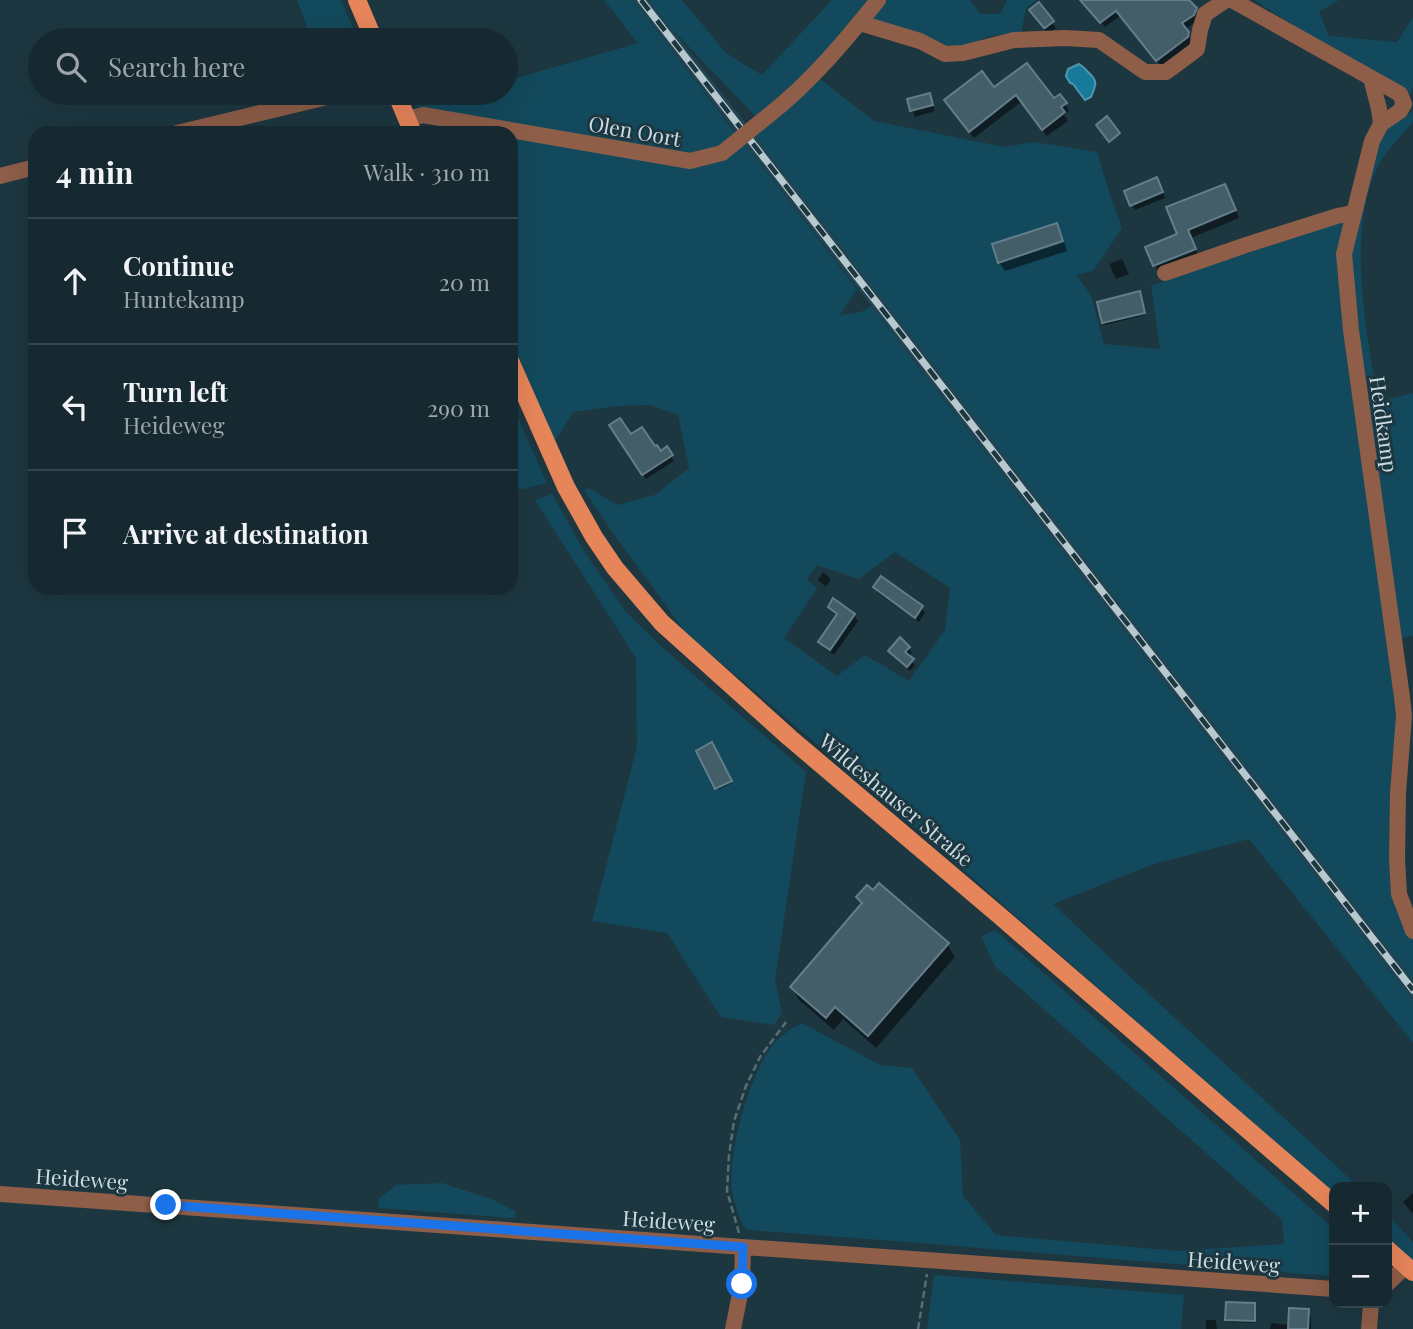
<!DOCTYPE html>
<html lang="en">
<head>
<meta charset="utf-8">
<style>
	body { margin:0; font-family:"Playfair Display",serif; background:#23353d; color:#f1f3f6 }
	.controls { position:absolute; right:21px; bottom:21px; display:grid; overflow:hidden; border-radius:14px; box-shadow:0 7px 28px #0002 }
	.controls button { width:63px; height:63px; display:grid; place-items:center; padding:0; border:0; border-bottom:2px solid #35454d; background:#162931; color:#f1f3f6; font:35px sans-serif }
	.stop { position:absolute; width:21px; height:21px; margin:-16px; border:5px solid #1a73e8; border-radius:50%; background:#fff }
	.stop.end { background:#1a73e8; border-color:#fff; box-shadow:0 2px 7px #0008 }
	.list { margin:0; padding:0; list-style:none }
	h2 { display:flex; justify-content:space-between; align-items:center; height:91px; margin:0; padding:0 28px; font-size:30px }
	h2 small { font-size:23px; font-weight:400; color:#9ea6ab }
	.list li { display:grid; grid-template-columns:46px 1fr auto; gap:21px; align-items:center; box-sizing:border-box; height:126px; padding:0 28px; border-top:2px solid #35454d }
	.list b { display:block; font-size:26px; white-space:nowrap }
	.list p { margin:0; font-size:23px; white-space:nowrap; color:#9ea6ab }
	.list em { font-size:23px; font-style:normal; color:#9ea6ab }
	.icon { flex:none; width:38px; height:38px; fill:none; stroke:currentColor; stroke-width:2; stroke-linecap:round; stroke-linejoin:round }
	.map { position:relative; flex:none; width:1413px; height:1329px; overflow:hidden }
	.search { position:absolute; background:#162931; box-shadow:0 7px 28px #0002; left:28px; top:28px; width:490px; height:77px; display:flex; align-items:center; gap:18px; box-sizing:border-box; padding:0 24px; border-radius:38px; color:#9ea6ab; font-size:26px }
	.panel { position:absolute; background:#162931; box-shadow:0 7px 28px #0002; left:28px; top:126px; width:490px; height:469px; border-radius:21px }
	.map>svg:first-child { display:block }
</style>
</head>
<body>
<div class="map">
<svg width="1413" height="1329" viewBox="0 0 1413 1329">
	<rect width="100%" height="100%" fill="#1d3741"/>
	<path fill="#224451" d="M633 0H649L1019 471 1413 979V1001Z"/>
	<path fill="#13495c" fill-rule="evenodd" d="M297 0H341L358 40H312Z
		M604 0H633L737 135 721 148 689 156 451 115C434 111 411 111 403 93H413L414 94 430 97 453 93H506V81L638 43Z
		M649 0H682L726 53 762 75 832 0H871L810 74 758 119 668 25Z
		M886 0H970L980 14H1000L1007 0H1037L1026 8 1021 34 988 36 965 49 945 52 869 23Z
		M1254 0H1339L1319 12 1329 36 1397 42 1413 17V87L1410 95 1325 45Z
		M819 78 874 121 1005 147 1034 142 1097 152 1109 192 1122 228 1093 271 1076 275 1091 295 1104 344 1160 349 1151 286 1344 218 1398 699 1392 862 1413 937V979L754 134Z
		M1413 112V122C1403 135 1386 150 1379 164 1345 229 1367 333 1378 402L1413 393V636L1399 639 1348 253 1356 213 1384 130 1401 117Z
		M511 135 690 166 744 143 857 289 840 315 861 312 871 306 1413 1001V1043L1249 839 1151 865 1053 904 1126 973 1359 1187H1334V1195L902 816 686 633 613 533 584 490 589 488 617 505 655 495 689 468 678 415 650 405 619 406 573 412 554 443 540 414 511 345ZM895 552 950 588 945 630 909 681 865 655 837 676 784 638 817 588 807 579 817 565 859 579Z
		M511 402 547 483 523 489H511Z
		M552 494 586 554 626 612 663 648 806 772 775 980 782 1012 774 1025 721 1017 667 933 592 921 637 747 636 658 535 500Z
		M995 930 1334 1229V1276C1138 1262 943 1244 747 1230L743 1226C739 1214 733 1202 732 1190 727 1153 752 1063 779 1038 786 1032 794 1027 802 1023L880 1065 912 1068 960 1140 963 1196 996 1235 1177 1251 1284 1244 1282 1220 995 966 981 936Z
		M442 1183 494 1200 516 1212 515 1218 379 1208 378 1200 396 1185Z
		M1387 1214 1413 1242V1263L1387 1240Z
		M934 1275 1184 1295 1181 1329H927Z"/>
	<path fill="#187a9b" stroke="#4e97b0" stroke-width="2" d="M1079 64C1082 66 1085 68 1087 71 1099 82 1096 84 1091 97L1085 100 1073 84 1070 83 1066 76 1068 69Z"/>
	<path fill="#0007" d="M1081 0H1187L1199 16 1196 21 1185 30 1191 40V43L1161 66 1120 16 1105 27Z
		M1039 5 1056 28 1048 34 1035 16Z
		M994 90 1065 104 1069 111 1064 115 1068 121 1047 136 1021 102 974 138 951 108Z
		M929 95 935 111 915 117 909 100Z
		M1160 185 1165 198 1135 210 1132 205Z
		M1228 193 1239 218 1191 238 1199 257 1159 273 1148 248 1179 235Z
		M1056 225 1062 234 1067 251 1005 271 999 262Z
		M1122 259 1129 274 1116 279 1109 264Z
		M1140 295 1145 315 1105 325 1099 303Z
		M614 431 630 436 660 453 667 449 674 461 646 479Z
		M823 572 831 579 826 587 818 580Z
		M875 587 922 608 925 613 919 622 878 593Z
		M833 601 854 615 858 621 834 655 824 648 820 642 838 617 833 613 830 607Z
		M909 648 912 653 908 657 915 665 910 671 893 656 890 651Z
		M712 745 732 783 718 790 698 752Z
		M858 898 947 944 955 957 876 1048 843 1019 834 1030 799 1000 792 987 863 905Z
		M1413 1193V1212L1412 1213 1403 1202Z
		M1254 1304 1255 1323 1228 1322 1227 1320Z
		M1308 1311 1311 1316V1329H1270L1271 1323 1290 1325Z
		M1206 1320H1216L1217 1329H1206Z"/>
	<path fill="#435d69" stroke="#637e8a" stroke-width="2" d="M1080 0H1189L1197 8 1194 15 1182 23 1189 32 1188 37 1156 61 1116 11 1100 23Z
		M1039 2 1054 21 1045 28H1044L1029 10Z
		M1027 63 1054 98 1060 94 1067 103 1061 107 1065 112 1042 130 1016 95 969 132 944 100 982 71 994 87Z
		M930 93 933 105 910 111 907 99Z
		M1107 116 1120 133 1109 142 1096 125Z
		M1157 177 1163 192 1130 206 1124 191Z
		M1225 184 1236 210 1188 230 1196 249 1153 266 1145 247 1177 234 1166 207Z
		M1057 223 1063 241 998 263 992 244Z
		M1140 291 1145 313 1102 323 1097 302Z
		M620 418 631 434 642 427 655 446 657 445 661 451 667 446 673 455 642 475 609 425Z
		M881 576 923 606 915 618 873 587Z
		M833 598 855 614 830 650 818 642 837 614 828 607Z
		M900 637 910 647 905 652 914 659 907 667 888 651Z
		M712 742 732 781 715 789 696 751Z
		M879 883 949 943 868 1036 835 1007 826 1018 790 987 862 903 856 897 867 885 873 890Z
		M1226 1302 1255 1303V1321L1225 1320Z
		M1289 1308 1309 1309 1308 1329H1288Z"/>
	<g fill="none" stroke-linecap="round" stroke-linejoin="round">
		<path stroke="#586e77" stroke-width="2.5" stroke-dasharray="7 3.5" stroke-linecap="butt" d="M739 1233 727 1191 729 1155 734 1121 746 1086 760 1057 786 1022
			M918 1329 927 1274"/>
		<path stroke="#8e5e49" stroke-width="16" d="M1232 0 1400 94 1404 104
			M860 23 920 41 945 54 963 53 1014 40 1065 38 1099 40 1145 72H1166L1197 49 1200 30 1205 14 1226 0
			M1371 78 1379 109 1381 124
			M1404 104 1400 111 1381 124 1372 141 1344 254 1351 330 1402 697 1404 716 1398 793 1397 859 1399 894 1413 931
			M769 115C810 83 845 41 878 0
			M407 119 423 115 690 161 722 153
			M177 133 344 93
			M0 176 35 167
			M1165 273 1246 245 1337 216 1353 213
			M0 1194 1334 1289
			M1387 1284 1406 1266
			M733 1329 742 1284 743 1247
			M1369 1329 1371 1303"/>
		<path stroke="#e7855a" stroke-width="18" d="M357 0 374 40
			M396 93 413 133
			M511 363 566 487 594 537 615 568 662 623 790 738 1000 916 1334 1204
			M1387 1249 1413 1272"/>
		<defs>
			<path id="rail" d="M641 0 1413 990"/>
		</defs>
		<use href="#rail" stroke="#b7c8cf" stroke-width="7"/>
		<use href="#rail" stroke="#1d3741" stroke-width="4.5" stroke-dasharray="13" stroke-linecap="butt"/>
		<path stroke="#8e5e49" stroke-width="16" d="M722 153 769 115"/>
	</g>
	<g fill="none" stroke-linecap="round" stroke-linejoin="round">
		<path stroke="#1a73e8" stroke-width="9" d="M166 1205 743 1247 742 1284"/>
	</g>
	<g text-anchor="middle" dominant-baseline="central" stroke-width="6" stroke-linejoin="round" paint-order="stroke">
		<g font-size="21" fill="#ccdbe2" stroke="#1d3741">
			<text transform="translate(635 130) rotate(10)">Olen Oort</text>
			<text transform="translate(1385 424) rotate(82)">Heidkamp</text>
			<text transform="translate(897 799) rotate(40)">Wildeshauser Straße</text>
			<text transform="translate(82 1178) rotate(4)">Heideweg</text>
			<text transform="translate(669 1220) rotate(4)">Heideweg</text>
			<text transform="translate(1234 1261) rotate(4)">Heideweg</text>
		</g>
	</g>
</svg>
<div class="controls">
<button>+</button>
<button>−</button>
</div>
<div class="stop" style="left:742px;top:1284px"></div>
<div class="stop end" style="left:166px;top:1205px"></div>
<div class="search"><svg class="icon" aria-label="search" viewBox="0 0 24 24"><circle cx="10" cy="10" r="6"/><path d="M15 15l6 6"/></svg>Search here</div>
<section class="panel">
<h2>4 min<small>Walk · 310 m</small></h2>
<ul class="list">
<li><svg class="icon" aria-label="ahead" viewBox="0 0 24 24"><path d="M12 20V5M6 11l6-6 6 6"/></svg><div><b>Continue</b><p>Huntekamp</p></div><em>20 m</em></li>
<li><svg class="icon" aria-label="left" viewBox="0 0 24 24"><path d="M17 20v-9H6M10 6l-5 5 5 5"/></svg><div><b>Turn left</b><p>Heideweg</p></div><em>290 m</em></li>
<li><svg class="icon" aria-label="arrive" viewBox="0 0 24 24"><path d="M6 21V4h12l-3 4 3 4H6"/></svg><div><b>Arrive at destination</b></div></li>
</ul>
</section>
</div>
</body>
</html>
